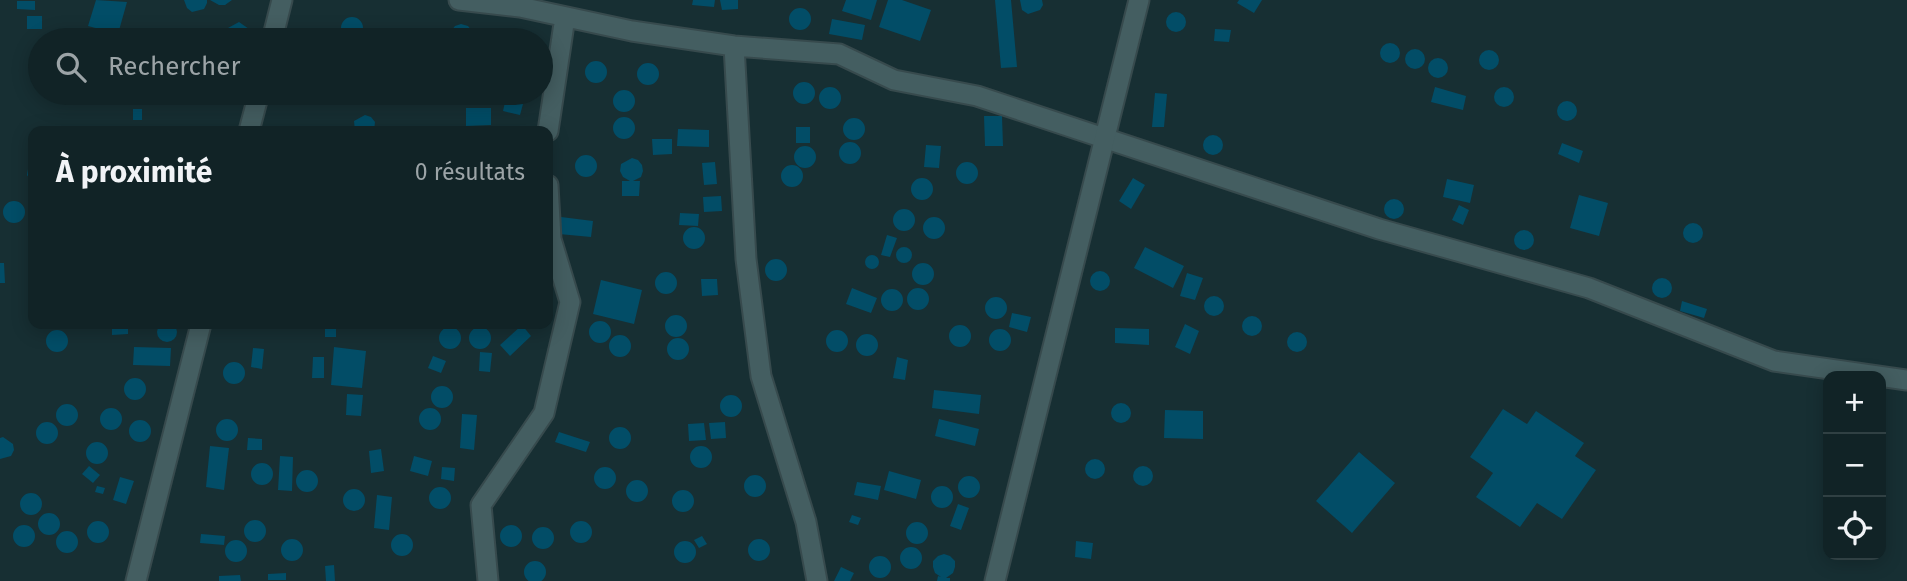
<!DOCTYPE html>
<html lang="fr">
<head>
<meta charset="utf-8">
<style>
	body { margin:0; font-family:"Fira Sans",sans-serif; background:#1e2f32; color:#f1f3f6 }
	.controls { position:absolute; right:21px; bottom:21px; display:grid; overflow:hidden; border-radius:14px; box-shadow:0 4px 18px #0003 }
	.controls button { width:63px; height:63px; display:grid; place-items:center; padding:0; border:0; border-bottom:2px solid #304043; background:#112326; color:#f1f3f6; font:35px sans-serif }
	.list { margin:0; padding:0; list-style:none }
	h2 { display:flex; justify-content:space-between; align-items:center; height:91px; margin:0; padding:0 28px; font-size:30px }
	h2 small { font-size:23px; font-weight:400; color:#9ca4a7 }
	.icon { flex:none; width:38px; height:38px; fill:none; stroke:currentColor; stroke-width:2; stroke-linecap:round; stroke-linejoin:round }
	.map { position:relative; flex:none; width:1907px; height:581px; overflow:hidden }
	.search { position:absolute; background:#112326; box-shadow:0 4px 18px #0003; left:28px; top:28px; width:525px; height:77px; display:flex; align-items:center; gap:18px; box-sizing:border-box; padding:0 24px; border-radius:38px; color:#9ca4a7; font-size:26px }
	.panel { position:absolute; background:#112326; box-shadow:0 4px 18px #0003; left:28px; top:126px; width:525px; height:203px; border-radius:14px }
	.map>svg:first-child { display:block }
</style>
</head>
<body>
<div class="map">
<svg width="1907" height="581" viewBox="0 0 1907 581">
	<rect width="100%" height="100%" fill="#172f33"/>
	<path fill="#024d67" d="M96 0 127 2 118 34 88 26Z
		M184 0H207V3L204 9 192 12 187 8Z
		M210 0H232L225 5H219Z
		M693 0H715L714 7 692 5Z
		M720 0H738V9L722 10Z
		M846 0H877L871 20 842 11Z
		M888 0H902L931 10 920 41 879 27Z
		M995 0H1011L1017 67 1001 68Z
		M1020 0H1042L1043 5 1040 10 1028 14 1022 10Z
		M1239 0H1262L1254 13 1237 3Z
		M17 1H35V10L17 9Z
		M789 19a11 11 0 1 1 22 0a11 11 0 1 1-22 0Z
		M1166 22a10 10 0 1 1 20 0a10 10 0 1 1-20 0Z
		M27 16H42V29H27Z
		M341 28a11 11 0 1 1 22 0a11 11 0 1 1-22 0Z
		M832 19 865 25 862 40 829 34Z
		M239 22 249 29 247 40H229L227 35 228 28Z
		M461 24 468 26 472 31 471 40H451V31L455 26Z
		M1215 29 1231 30 1229 42 1214 41Z
		M523 30 529 32 533 40H511L516 32Z
		M1380 53a10 10 0 1 1 20 0a10 10 0 1 1-20 0Z
		M1405 59a10 10 0 1 1 20 0a10 10 0 1 1-20 0Z
		M1479 60a10 10 0 1 1 20 0a10 10 0 1 1-20 0Z
		M1428 68a10 10 0 1 1 20 0a10 10 0 1 1-20 0Z
		M585 72a11 11 0 1 1 22 0a11 11 0 1 1-22 0Z
		M637 74a11 11 0 1 1 22 0a11 11 0 1 1-22 0Z
		M793 93a11 11 0 1 1 22 0a11 11 0 1 1-22 0Z
		M819 98a11 11 0 1 1 22 0a11 11 0 1 1-22 0Z
		M1494 97a10 10 0 1 1 20 0a10 10 0 1 1-20 0Z
		M1435 87 1466 96 1463 110 1431 102Z
		M613 101a11 11 0 1 1 22 0a11 11 0 1 1-22 0Z
		M99 97a6 6 0 1 1 12 0a6 6 0 1 1-12 0Z
		M80 93H93V103H80Z
		M461 93H483L475 101H468Z
		M507 93H526L520 115 503 111Z
		M1155 93 1167 94 1164 127H1152Z
		M1557 111a10 10 0 1 1 20 0a10 10 0 1 1-20 0Z
		M466 108H491V125L466 126Z
		M133 109H142V120H133Z
		M365 115 371 117 375 122 374 131H355L354 121Z
		M984 116H1002L1003 146H985Z
		M613 128a11 11 0 1 1 22 0a11 11 0 1 1-22 0Z
		M843 129a11 11 0 1 1 22 0a11 11 0 1 1-22 0Z
		M796 127H810V143H796Z
		M678 129 709 130V147L677 146Z
		M1203 145a10 10 0 1 1 20 0a10 10 0 1 1-20 0Z
		M652 139H672V154L653 155Z
		M839 153a11 11 0 1 1 22 0a11 11 0 1 1-22 0Z
		M1562 143 1583 151 1579 163 1558 154Z
		M926 145 941 146 939 168 924 167Z
		M794 157a11 11 0 1 1 22 0a11 11 0 1 1-22 0Z
		M575 166a11 11 0 1 1 22 0a11 11 0 1 1-22 0Z
		M632 158 638 160 642 165 643 171 641 177 633 181H640L639 196H622V181H630L623 177 620 171 621 164Z
		M956 173a11 11 0 1 1 22 0a11 11 0 1 1-22 0Z
		M715 162 717 184 704 185 702 163Z
		M33 163V184L27 175 28 169Z
		M781 176a11 11 0 1 1 22 0a11 11 0 1 1-22 0Z
		M911 189a11 11 0 1 1 22 0a11 11 0 1 1-22 0Z
		M1133 178 1145 185 1131 209 1119 201Z
		M1447 179 1474 185 1470 203 1443 197Z
		M1579 195 1608 203 1599 236 1570 228Z
		M721 196 722 211 704 212 703 197Z
		M1384 209a10 10 0 1 1 20 0a10 10 0 1 1-20 0Z
		M3 212a11 11 0 1 1 22 0a11 11 0 1 1-22 0Z
		M1459 205 1469 210 1463 225 1452 220Z
		M893 220a11 11 0 1 1 22 0a11 11 0 1 1-22 0Z
		M680 213 699 214 698 226 679 225Z
		M923 228a11 11 0 1 1 22 0a11 11 0 1 1-22 0Z
		M561 217 593 221 591 237 559 234Z
		M1683 233a10 10 0 1 1 20 0a10 10 0 1 1-20 0Z
		M683 238a11 11 0 1 1 22 0a11 11 0 1 1-22 0Z
		M1514 240a10 10 0 1 1 20 0a10 10 0 1 1-20 0Z
		M887 235 897 238 890 257 881 255Z
		M1145 247 1184 266 1173 288 1134 268Z
		M896 255a8 8 0 1 1 16 0a8 8 0 1 1-16 0Z
		M865 262a7 7 0 1 1 14 0a7 7 0 1 1-14 0Z
		M765 270a11 11 0 1 1 22 0a11 11 0 1 1-22 0Z
		M912 274a11 11 0 1 1 22 0a11 11 0 1 1-22 0Z
		M0 263H4L5 283H0Z
		M1090 281a10 10 0 1 1 20 0a10 10 0 1 1-20 0Z
		M655 283a11 11 0 1 1 22 0a11 11 0 1 1-22 0Z
		M1187 273 1203 278 1195 300 1180 296Z
		M1652 288a10 10 0 1 1 20 0a10 10 0 1 1-20 0Z
		M701 279H717L718 295 702 296Z
		M601 280 642 290 634 324 593 314Z
		M907 299a11 11 0 1 1 22 0a11 11 0 1 1-22 0Z
		M852 288 877 298 871 313 846 304Z
		M881 300a11 11 0 1 1 22 0a11 11 0 1 1-22 0Z
		M1204 306a10 10 0 1 1 20 0a10 10 0 1 1-20 0Z
		M985 308a11 11 0 1 1 22 0a11 11 0 1 1-22 0Z
		M33 299V319L28 310 29 304Z
		M1682 301 1707 309 1704 318 1680 311Z
		M1012 313 1031 317 1027 332 1009 327Z
		M665 326a11 11 0 1 1 22 0a11 11 0 1 1-22 0Z
		M1242 326a10 10 0 1 1 20 0a10 10 0 1 1-20 0Z
		M589 332a11 11 0 1 1 22 0a11 11 0 1 1-22 0Z
		M157 332a10 10 0 1 1 20 0a10 10 0 1 1-20 0Z
		M112 324H128V334L112 335Z
		M325 324H336V337H325Z
		M1185 324 1199 331 1190 354 1175 347Z
		M949 336a11 11 0 1 1 22 0a11 11 0 1 1-22 0Z
		M522 325 531 336 510 356 500 345Z
		M439 338a11 11 0 1 1 22 0a11 11 0 1 1-22 0Z
		M469 338a11 11 0 1 1 22 0a11 11 0 1 1-22 0Z
		M1115 328 1149 329V345L1115 343Z
		M989 340a11 11 0 1 1 22 0a11 11 0 1 1-22 0Z
		M826 341a11 11 0 1 1 22 0a11 11 0 1 1-22 0Z
		M46 341a11 11 0 1 1 22 0a11 11 0 1 1-22 0Z
		M1287 342a10 10 0 1 1 20 0a10 10 0 1 1-20 0Z
		M856 345a11 11 0 1 1 22 0a11 11 0 1 1-22 0Z
		M609 346a11 11 0 1 1 22 0a11 11 0 1 1-22 0Z
		M667 349a11 11 0 1 1 22 0a11 11 0 1 1-22 0Z
		M134 347 171 348 170 366 133 365Z
		M334 347 366 351 362 388 331 385Z
		M253 348 264 349 262 369 251 367Z
		M480 352 492 353 490 372 479 371Z
		M433 356 446 361 441 373 428 368Z
		M313 357H324V378H312Z
		M897 357 908 360 905 380 893 378Z
		M223 373a11 11 0 1 1 22 0a11 11 0 1 1-22 0Z
		M124 389a11 11 0 1 1 22 0a11 11 0 1 1-22 0Z
		M431 397a11 11 0 1 1 22 0a11 11 0 1 1-22 0Z
		M934 390 981 395 979 414 932 408Z
		M347 394 363 395 361 416 346 415Z
		M720 406a11 11 0 1 1 22 0a11 11 0 1 1-22 0Z
		M1111 413a10 10 0 1 1 20 0a10 10 0 1 1-20 0Z
		M56 415a11 11 0 1 1 22 0a11 11 0 1 1-22 0Z
		M419 419a11 11 0 1 1 22 0a11 11 0 1 1-22 0Z
		M100 419a11 11 0 1 1 22 0a11 11 0 1 1-22 0Z
		M1503 409 1527 424 1536 411 1584 443 1575 456 1596 470 1562 519 1537 503 1520 527 1476 497 1493 473 1470 457Z
		M1165 410 1203 411V439L1164 438Z
		M462 414 477 415 474 450 460 448Z
		M216 430a11 11 0 1 1 22 0a11 11 0 1 1-22 0Z
		M939 419 979 429 975 446 935 436Z
		M129 431a11 11 0 1 1 22 0a11 11 0 1 1-22 0Z
		M36 433a11 11 0 1 1 22 0a11 11 0 1 1-22 0Z
		M725 422 726 438 711 439 709 423Z
		M704 423 706 440 689 441 688 424Z
		M609 438a11 11 0 1 1 22 0a11 11 0 1 1-22 0Z
		M559 432 590 442 586 452 555 442Z
		M3 437 13 444 14 450 11 456 0 459V438Z
		M248 438 262 439V450H247Z
		M86 453a11 11 0 1 1 22 0a11 11 0 1 1-22 0Z
		M690 457a11 11 0 1 1 22 0a11 11 0 1 1-22 0Z
		M210 446 229 448 224 490 206 487Z
		M381 449 384 471 371 473 369 451Z
		M1359 452 1395 483 1352 533 1316 501Z
		M280 456 293 457 292 491 278 490Z
		M414 456 432 461 428 476 410 471Z
		M1085 469a10 10 0 1 1 20 0a10 10 0 1 1-20 0Z
		M251 474a11 11 0 1 1 22 0a11 11 0 1 1-22 0Z
		M89 466 100 475 93 483 82 474Z
		M1133 476a10 10 0 1 1 20 0a10 10 0 1 1-20 0Z
		M594 478a11 11 0 1 1 22 0a11 11 0 1 1-22 0Z
		M442 467 455 468 454 481 441 479Z
		M296 481a11 11 0 1 1 22 0a11 11 0 1 1-22 0Z
		M889 471 921 480 916 499 884 490Z
		M744 486a11 11 0 1 1 22 0a11 11 0 1 1-22 0Z
		M958 487a11 11 0 1 1 22 0a11 11 0 1 1-22 0Z
		M120 477 134 481 126 504 113 500Z
		M626 491a11 11 0 1 1 22 0a11 11 0 1 1-22 0Z
		M857 482 881 486 878 500 854 495Z
		M931 497a11 11 0 1 1 22 0a11 11 0 1 1-22 0Z
		M97 486 105 488 103 494 95 492Z
		M429 498a11 11 0 1 1 22 0a11 11 0 1 1-22 0Z
		M343 500a11 11 0 1 1 22 0a11 11 0 1 1-22 0Z
		M672 501a11 11 0 1 1 22 0a11 11 0 1 1-22 0Z
		M20 504a11 11 0 1 1 22 0a11 11 0 1 1-22 0Z
		M377 495 392 497 389 530 374 528Z
		M958 504 969 508 961 530 950 526Z
		M38 524a11 11 0 1 1 22 0a11 11 0 1 1-22 0Z
		M852 515 861 518 858 525 849 522Z
		M244 531a11 11 0 1 1 22 0a11 11 0 1 1-22 0Z
		M570 532a11 11 0 1 1 22 0a11 11 0 1 1-22 0Z
		M87 532a11 11 0 1 1 22 0a11 11 0 1 1-22 0Z
		M906 533a11 11 0 1 1 22 0a11 11 0 1 1-22 0Z
		M13 536a11 11 0 1 1 22 0a11 11 0 1 1-22 0Z
		M500 536a11 11 0 1 1 22 0a11 11 0 1 1-22 0Z
		M532 538a11 11 0 1 1 22 0a11 11 0 1 1-22 0Z
		M56 542a11 11 0 1 1 22 0a11 11 0 1 1-22 0Z
		M391 545a11 11 0 1 1 22 0a11 11 0 1 1-22 0Z
		M201 534 225 536 224 545 200 543Z
		M702 536 707 544 699 548 694 540Z
		M748 550a11 11 0 1 1 22 0a11 11 0 1 1-22 0Z
		M281 550a11 11 0 1 1 22 0a11 11 0 1 1-22 0Z
		M225 551a11 11 0 1 1 22 0a11 11 0 1 1-22 0Z
		M674 552a11 11 0 1 1 22 0a11 11 0 1 1-22 0Z
		M1076 541 1093 543 1091 559 1075 557Z
		M900 558a11 11 0 1 1 22 0a11 11 0 1 1-22 0Z
		M944 554 950 556 955 561V567L953 573 946 578H950V581H937L938 576 941 577 935 573 933 567V561L938 556Z
		M869 567a11 11 0 1 1 22 0a11 11 0 1 1-22 0Z
		M524 572a11 11 0 1 1 22 0a11 11 0 1 1-22 0Z
		M334 565 335 581H326L325 566Z
		M841 567 854 573 850 581H834Z
		M286 573V580H268V574Z
		M240 575 241 581H219V576Z"/>
	<g fill="none" stroke-linecap="round" stroke-linejoin="round">
		<defs>
			<path id="minor" d="M459 0 520 7 632 31 734 46 839 54 894 80 977 96 1379 229 1589 288 1774 361 1907 380
				M272 40 282 0
				M734 46 746 259 761 376 806 522 817 581
				M249 131 259 93
				M548 131 565 17
				M136 581 201 324
				M488 581 481 505 544 413 570 302 551 239 548 185"/>
			<path id="tertiary" d="M995 581 1139 0"/>
		</defs>
		<use href="#minor" stroke="#374a4d" stroke-width="23"/>
		<use href="#tertiary" stroke="#374a4d" stroke-width="23"/>
		<use href="#minor" stroke="#445e61" stroke-width="19"/>
		<use href="#tertiary" stroke="#445e61" stroke-width="19"/>
	</g>
</svg>
<div class="controls">
<button>+</button>
<button>−</button>
<button><svg class="icon" aria-label="locate" viewBox="0 0 24 24"><circle cx="12" cy="12" r="6"/><path d="M12 2v4M12 18v4M2 12h4M18 12h4"/></svg></button>
</div>
<div class="search"><svg class="icon" aria-label="search" viewBox="0 0 24 24"><circle cx="10" cy="10" r="6"/><path d="M15 15l6 6"/></svg>Rechercher</div>
<section class="panel">
<h2>À proximité<small>0 résultats</small></h2>
<ul class="list">
</ul>
</section>
</div>
</body>
</html>
